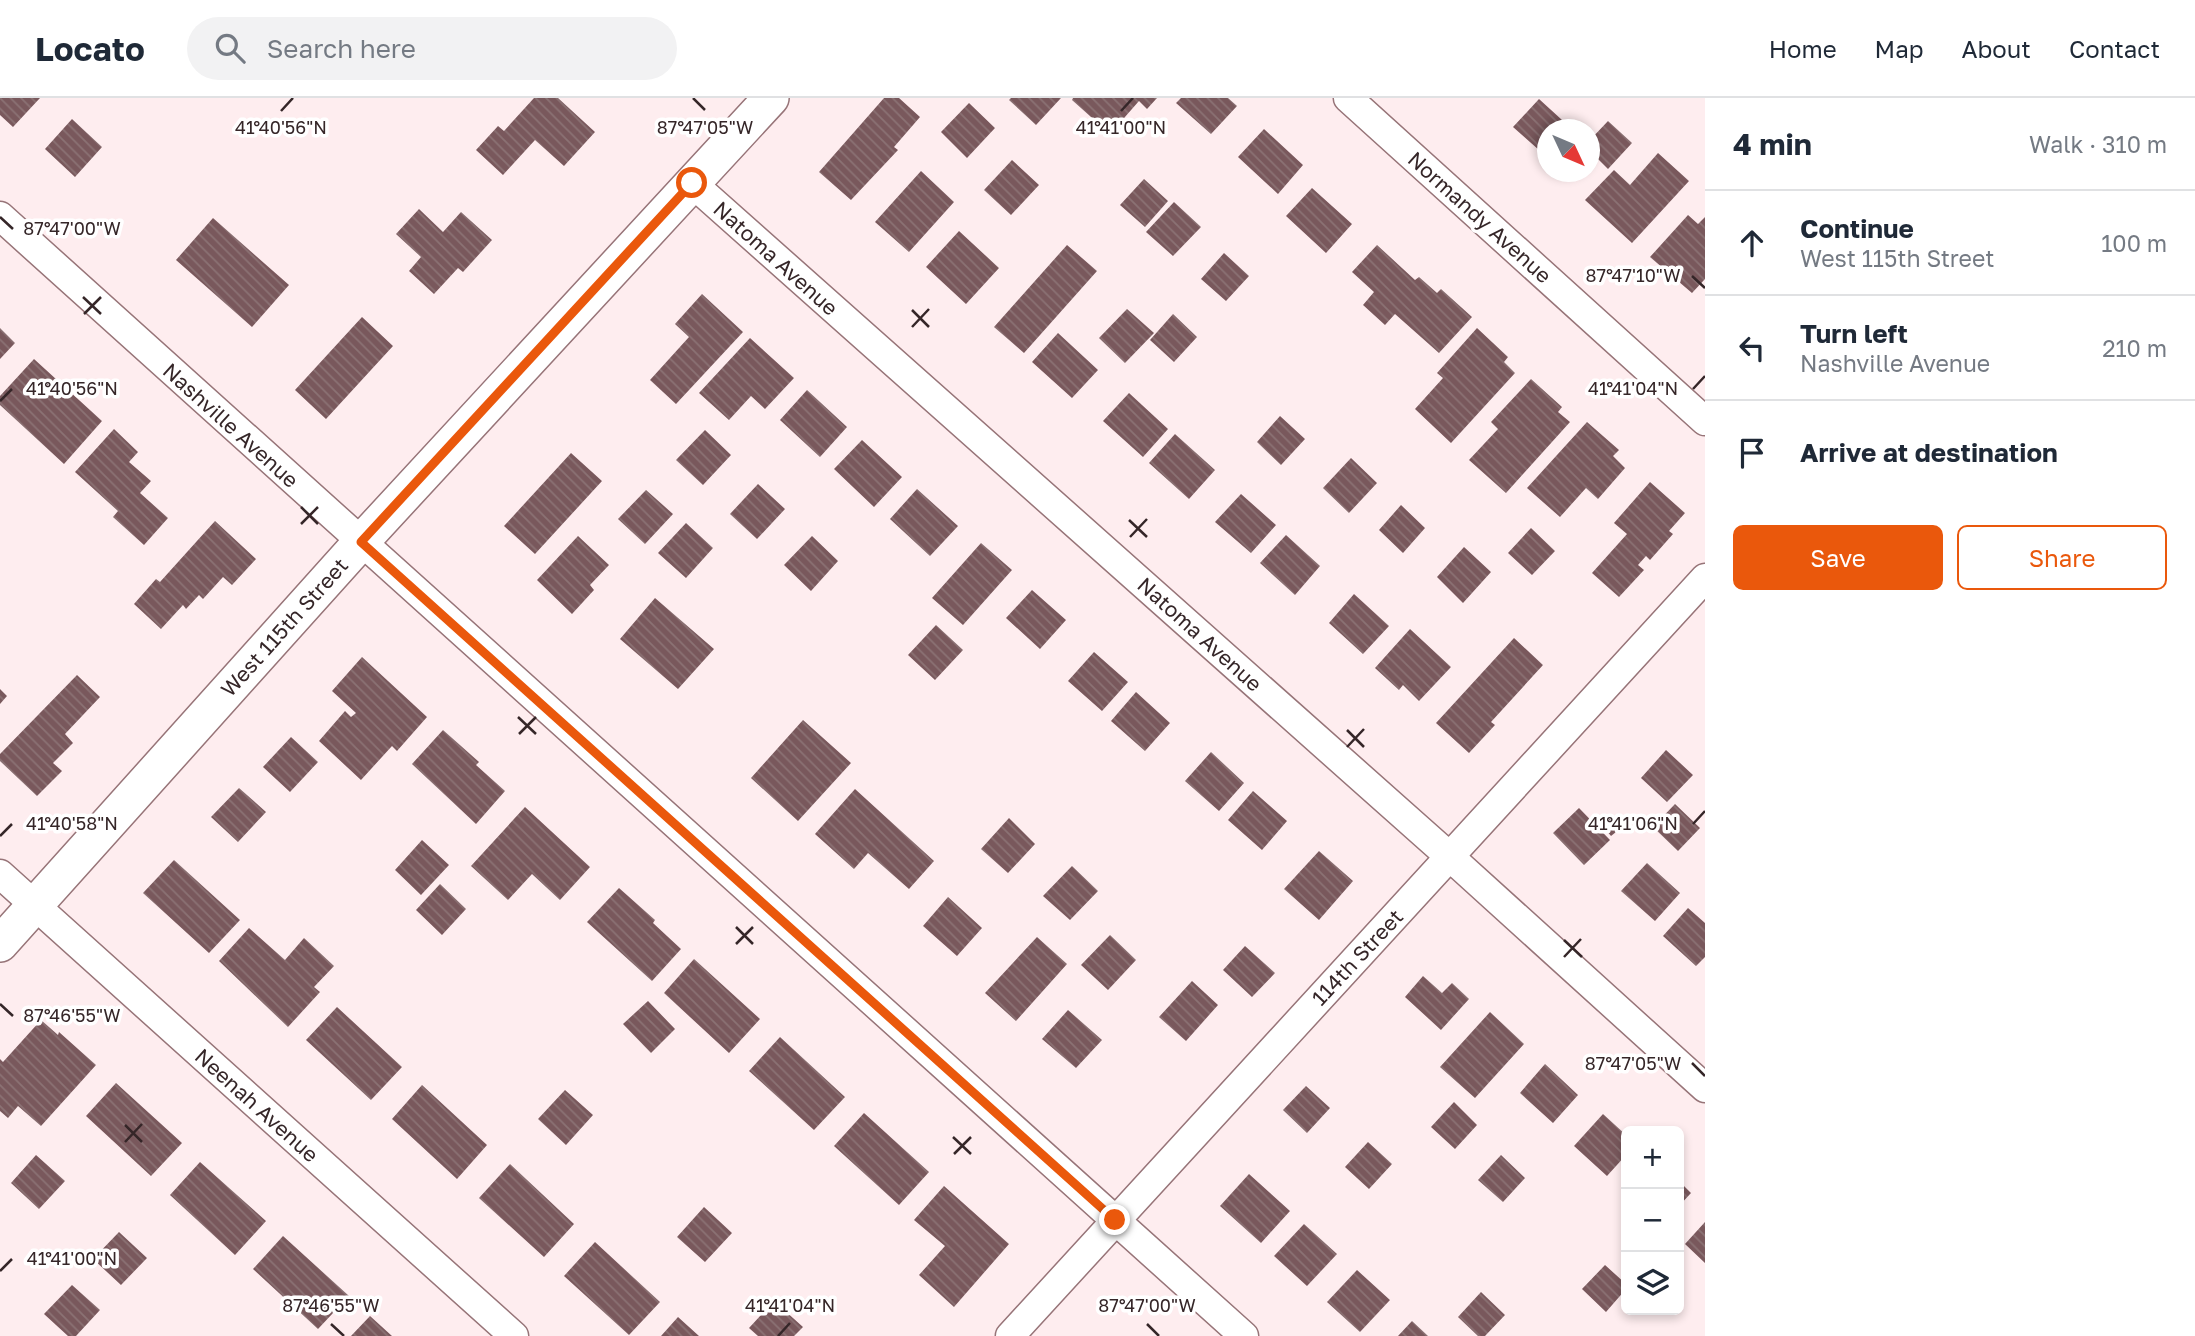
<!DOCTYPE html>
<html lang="en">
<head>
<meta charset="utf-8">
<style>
	body { margin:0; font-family:"Golos Text",sans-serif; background:#f2f2f3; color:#1f2937 }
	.controls { position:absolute; right:21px; bottom:21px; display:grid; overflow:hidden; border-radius:10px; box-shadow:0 4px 10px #0003 }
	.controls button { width:63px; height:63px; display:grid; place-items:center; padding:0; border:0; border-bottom:2px solid #e0e1e3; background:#fff; color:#1f2937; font:35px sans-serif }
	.compass { position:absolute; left:1537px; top:21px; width:63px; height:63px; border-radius:50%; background:#fff; box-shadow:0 4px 10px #0003; rotate:134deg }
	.stop { position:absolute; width:21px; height:21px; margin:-16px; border:5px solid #ea580c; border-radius:50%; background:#fff }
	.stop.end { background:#ea580c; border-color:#fff; box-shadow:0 2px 7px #0008 }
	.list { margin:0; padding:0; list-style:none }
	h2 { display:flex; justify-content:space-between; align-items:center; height:91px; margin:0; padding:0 28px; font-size:30px }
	h2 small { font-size:23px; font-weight:400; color:#747a83 }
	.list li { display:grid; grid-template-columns:46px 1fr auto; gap:21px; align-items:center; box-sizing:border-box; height:105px; padding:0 28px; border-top:2px solid #e0e1e3 }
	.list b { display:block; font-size:26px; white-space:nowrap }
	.list p { margin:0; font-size:23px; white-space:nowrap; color:#747a83 }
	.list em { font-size:23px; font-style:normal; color:#747a83 }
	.actions { display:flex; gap:14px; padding:21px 28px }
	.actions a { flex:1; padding:16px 0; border:2px solid #ea580c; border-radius:10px; text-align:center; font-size:24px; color:#ea580c }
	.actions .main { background:#ea580c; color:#fff }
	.icon { flex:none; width:38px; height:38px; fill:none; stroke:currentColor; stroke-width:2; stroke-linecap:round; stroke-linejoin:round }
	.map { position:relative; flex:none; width:1705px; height:1238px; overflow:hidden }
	header { display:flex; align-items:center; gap:42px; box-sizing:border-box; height:98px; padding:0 35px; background:#fff; border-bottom:2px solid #e0e1e3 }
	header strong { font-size:33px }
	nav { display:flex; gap:38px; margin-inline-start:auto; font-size:24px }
	.search { width:490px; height:63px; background:#f2f2f3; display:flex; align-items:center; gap:18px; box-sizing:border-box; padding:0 24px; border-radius:38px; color:#747a83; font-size:26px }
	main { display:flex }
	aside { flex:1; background:#fff }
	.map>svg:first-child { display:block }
</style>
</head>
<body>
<header>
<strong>Locato</strong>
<div class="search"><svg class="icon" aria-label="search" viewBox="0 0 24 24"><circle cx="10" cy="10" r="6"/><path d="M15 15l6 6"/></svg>Search here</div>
<nav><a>Home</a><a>Map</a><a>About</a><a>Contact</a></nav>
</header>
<main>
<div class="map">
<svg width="1705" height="1238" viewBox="0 0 1705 1238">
	<defs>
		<pattern id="building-back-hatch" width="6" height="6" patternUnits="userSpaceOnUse" patternTransform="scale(1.75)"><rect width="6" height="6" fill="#79585c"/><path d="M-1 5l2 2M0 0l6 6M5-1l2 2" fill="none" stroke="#8b7274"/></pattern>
	</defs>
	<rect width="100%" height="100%" fill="#feedef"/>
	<path fill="url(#building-back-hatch)" d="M0 0H40L13 29 0 17Z
		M534 0H558L595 34 564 68 535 42 503 77 476 52 498 28 504 33Z
		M884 0H899L920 19 894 49 898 52 851 102 819 74Z
		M1011 0H1061L1036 27 1009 2Z
		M1073 0H1157L1147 11 1139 3 1110 36 1072 2Z
		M1181 0H1228L1237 8 1211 36 1176 5Z
		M1539 1 1573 32H1548V60L1513 29Z
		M969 5 995 30 967 60 941 34Z
		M72 21 102 49 75 79 45 51Z
		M1608 23 1632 45 1608 71 1590 53V42Z
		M1264 31 1303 67 1278 96 1238 59Z
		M1658 55 1689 83 1632 145 1585 102 1614 72 1630 87Z
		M1012 62 1039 87 1011 117 984 92Z
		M921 73 954 104 909 154 875 124Z
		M1144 81 1168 103 1145 129 1120 107Z
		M1312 90 1352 126 1326 155 1286 118Z
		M1174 104 1201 129 1173 158 1146 134Z
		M419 111 443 134 461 114 492 142 463 174 458 170 434 196 409 173 421 159 396 136Z
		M1688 117 1698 126 1705 119V181L1692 195 1650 159Z
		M213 120 289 187 252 229 176 162Z
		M959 133 999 170 966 206 926 169Z
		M1067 147 1097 173 1024 255 994 229Z
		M1377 147 1415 182 1419 179 1437 195 1441 191 1472 219 1439 255 1395 216 1385 227 1363 207 1374 194 1352 174Z
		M1224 155 1249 178 1226 203 1201 181Z
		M702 196 743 234 676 306 650 282 689 239 675 226Z
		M1127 211 1154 235 1125 265 1099 240Z
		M1173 216 1197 239 1174 264 1150 242Z
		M362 219 393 248 326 321 295 292Z
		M0 230 15 245 0 261Z
		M1477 230 1508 259 1504 264 1515 275 1451 345 1415 311 1443 280 1437 275Z
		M1058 235 1098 272 1072 300 1032 264Z
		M750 240 794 280 765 311 751 298 729 322 699 295Z
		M34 261 102 323 64 366 0 307V298Z
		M1531 281 1562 309 1558 314 1570 324 1506 395 1469 362 1498 331 1491 324Z
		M807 292 847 329 820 359 780 322Z
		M1129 295 1168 331 1143 359 1103 323Z
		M1280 318 1305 341 1281 367 1257 344Z
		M1587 324 1619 352 1613 358 1625 370 1598 401 1586 390 1560 419 1527 390Z
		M114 331 138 354 129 364 151 383 140 395 168 420 144 447 113 419 118 413 75 374Z
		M705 332 731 357 703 387 676 362Z
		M1175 336 1215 372 1189 401 1149 365Z
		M862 342 902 379 874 409 834 371Z
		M571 355 602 383 535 456 504 428Z
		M1351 360 1377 385 1349 415 1323 390Z
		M1650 384 1685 415 1669 433 1673 436 1650 462 1646 458 1638 467 1644 472 1619 499 1592 475 1627 436 1614 425Z
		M758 386 785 411 757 441 730 416Z
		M917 391 958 428 930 458 890 421Z
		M646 392 673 416 645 446 618 421Z
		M1241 396 1276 427 1251 455 1215 424Z
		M1401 407 1425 430 1403 455 1379 432Z
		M215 423 256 461 232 487 223 479 203 501 199 497 186 511 183 507 161 531 134 506 156 481 160 484Z
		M686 425 713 450 686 480 658 455Z
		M1531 430 1555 453 1532 477 1508 455Z
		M1286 437 1320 468 1295 497 1260 465Z
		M578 438 609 467 590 487 594 492 572 516 537 482Z
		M812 438 838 463 811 493 784 467Z
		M981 445 1012 472 963 527 932 500Z
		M1464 449 1491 474 1463 505 1437 479Z
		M1032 492 1066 522 1040 551 1006 520Z
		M1354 496 1389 528 1363 556 1329 525Z
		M655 500 714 551 678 591 620 541Z
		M936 527 963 552 935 582 908 557Z
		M1410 531 1451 569 1419 603 1403 587 1399 592 1375 570Z
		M1514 540 1543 567 1491 624 1495 627 1469 655 1436 625Z
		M1094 554 1128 584 1102 613 1068 583Z
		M362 559 427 619 397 653 392 648 361 682 319 643 345 613 351 619 356 615 332 593Z
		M77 577 100 599 65 636 73 645 53 665 62 673 37 698 0 663V656Z
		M0 591 7 598 0 606Z
		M1136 594 1170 625 1145 653 1111 623Z
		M803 622 851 665 798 723 751 680Z
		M443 632 479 664 476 667 505 693 476 726 412 666Z
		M291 639 318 664 290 694 263 669Z
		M1666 652 1693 677 1667 704 1641 680Z
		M1211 654 1244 685 1219 713 1185 683Z
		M239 690 266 714 238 744 211 719Z
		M855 691 934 763 909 791 868 755 854 771 815 736Z
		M1253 693 1287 723 1262 752 1228 722Z
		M1675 706 1700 730 1678 753 1653 729Z
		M525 709 590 769 560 802 532 776 508 802 471 768Z
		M1579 710 1610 742 1584 767 1553 735Z
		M1609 716 1621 730 1611 738 1599 724Z
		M1009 720 1035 746 1008 775 981 751Z
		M422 742 449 767 421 797 395 772Z
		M1319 753 1353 783 1319 822 1284 791Z
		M174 762 240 822 209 855 143 795Z
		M1647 765 1680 795 1655 823 1621 793Z
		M1072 768 1098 793 1070 822 1043 798Z
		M440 786 466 811 442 837 416 812Z
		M619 790 655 822 653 825 681 851 652 883 587 824Z
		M948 799 982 830 957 858 923 828Z
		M1688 810 1705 825V859L1696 868 1663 838Z
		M249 830 285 862 304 840 334 868 314 889 320 894 288 929 219 863Z
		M1110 837 1136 862 1108 892 1081 867Z
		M1037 839 1067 866 1016 923 985 895Z
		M1245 848 1275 875 1252 899 1223 872Z
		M694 861 760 921 729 955 664 895Z
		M1423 878 1442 895 1452 885 1469 901 1441 932 1405 899Z
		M1192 883 1218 907 1186 943 1159 919Z
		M648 903 675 931 651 955 623 926Z
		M337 909 402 969 371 1002 306 942Z
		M1068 912 1102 942 1076 970 1042 941Z
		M1490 914 1524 946 1475 1000 1440 969Z
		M41 922 58 937 59 934 96 967 41 1028 18 1008 8 1020 0 1013V961L3 964Z
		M780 939 845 999 814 1032 749 973Z
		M1545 966 1578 997 1553 1025 1520 995Z
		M116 985 182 1045 151 1078 86 1018Z
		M422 987 487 1047 457 1081 392 1021Z
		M1306 988 1330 1010 1307 1035 1283 1012Z
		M565 992 593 1017 566 1047 538 1021Z
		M1454 1004 1477 1027 1455 1051 1431 1029Z
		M864 1015 929 1074 899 1107 834 1048Z
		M1603 1016 1626 1037V1057L1607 1078 1574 1048Z
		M1368 1044 1392 1066 1369 1091 1345 1069Z
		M36 1057 65 1083 39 1111 11 1085Z
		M1501 1057 1525 1080 1503 1104 1478 1082Z
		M200 1064 266 1123 235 1157 170 1097Z
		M510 1066 574 1126 544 1159 479 1100Z
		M1249 1076 1290 1113 1261 1145 1220 1108Z
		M1679 1083 1691 1095 1679 1108Z
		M944 1088 1009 1146 954 1209 919 1177 945 1148 914 1122Z
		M704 1109 732 1135 705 1164 677 1139Z
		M1705 1124V1165L1685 1146Z
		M1304 1126 1337 1156 1307 1188 1274 1158Z
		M119 1134 147 1160 121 1187 93 1161Z
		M283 1138 349 1198 318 1231 253 1171Z
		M595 1144 660 1204 629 1237 564 1178Z
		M1605 1167 1626 1186V1191L1606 1214 1582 1191Z
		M1357 1172 1390 1202 1360 1234 1327 1204Z
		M72 1187 100 1212 76 1238H68L44 1216Z
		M1481 1194 1505 1217 1485 1238H1478L1458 1219Z
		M774 1203 803 1229 794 1238H758L749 1230Z
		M370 1218 392 1238H351Z
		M678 1219 699 1238H661Z
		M1412 1223 1428 1238H1398Z"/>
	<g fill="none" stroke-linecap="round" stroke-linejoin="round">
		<defs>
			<path id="minor" d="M1348 0 1705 323
				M692 85 1449 758 1705 990
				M0 118 1244 1238
				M0 776 514 1238
				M1010 1238 1705 480"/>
			<path id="tertiary" d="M0 846 361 444 771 0"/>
		</defs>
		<use href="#minor" stroke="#977478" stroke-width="31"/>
		<use href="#tertiary" stroke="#977478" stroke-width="38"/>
		<use href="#minor" stroke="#fff" stroke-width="28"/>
		<use href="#tertiary" stroke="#fff" stroke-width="35"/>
	</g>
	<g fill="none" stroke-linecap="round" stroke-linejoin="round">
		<path stroke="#ea580c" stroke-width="9" d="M692 85 361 444 1115 1122"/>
	</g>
	<path fill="none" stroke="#352628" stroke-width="2.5" d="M693 0 705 12M281 13 293 0M1121 13 1133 0M0 119 13 131M1692 178 1705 190M83 199 101 216M912 212 929 229M84 216 101 199M912 229 929 211M1693 291 1705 278M0 303 12 291M301 409 318 426M1129 422 1147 439M301 426 318 409M1130 439 1147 421M518 619 536 636M1347 632 1364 649M519 636 536 619M1347 649 1364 631M1693 726 1705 713M0 738 12 726M736 829 753 846M1564 842 1582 859M736 846 753 829M1564 859 1581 841M0 906 13 918M1692 965 1705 978M125 1027 142 1044M953 1039 971 1056M125 1044 142 1026M954 1056 971 1039M0 1173 12 1161M331 1226 344 1238M1147 1226 1159 1238M778 1238 790 1225"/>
	<g text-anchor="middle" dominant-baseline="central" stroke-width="7" stroke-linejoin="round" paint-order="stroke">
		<g font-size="21" fill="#352628" stroke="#fff">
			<text transform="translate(1480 119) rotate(42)">Normandy Avenue</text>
			<text transform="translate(776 160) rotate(42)">Natoma Avenue</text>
			<text transform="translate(231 327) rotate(42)">Nashville Avenue</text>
			<text transform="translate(284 529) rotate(-48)">West 115th Street</text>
			<text transform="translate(1200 536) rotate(42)">Natoma Avenue</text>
			<text transform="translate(1357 859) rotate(-47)">114th Street</text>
			<text transform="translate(257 1007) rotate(42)">Neenah Avenue</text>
		</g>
	</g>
	<g font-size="18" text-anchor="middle" fill="#352628" stroke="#fff" stroke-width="7" stroke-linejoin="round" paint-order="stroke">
		<text x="705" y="36">87°47'05"W</text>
		<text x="281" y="36">41°40'56"N</text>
		<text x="1121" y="36">41°41'00"N</text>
		<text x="72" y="137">87°47'00"W</text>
		<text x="1633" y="184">87°47'10"W</text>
		<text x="72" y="297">41°40'56"N</text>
		<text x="1633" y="297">41°41'04"N</text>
		<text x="72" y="732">41°40'58"N</text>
		<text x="1633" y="732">41°41'06"N</text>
		<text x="72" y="924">87°46'55"W</text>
		<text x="1633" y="972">87°47'05"W</text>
		<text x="72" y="1167">41°41'00"N</text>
		<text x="790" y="1214">41°41'04"N</text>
		<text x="331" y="1214">87°46'55"W</text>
		<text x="1147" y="1214">87°47'00"W</text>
	</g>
</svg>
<div class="controls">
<button>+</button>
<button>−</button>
<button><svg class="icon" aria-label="layers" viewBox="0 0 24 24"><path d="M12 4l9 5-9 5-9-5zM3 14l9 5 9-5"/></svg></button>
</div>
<svg class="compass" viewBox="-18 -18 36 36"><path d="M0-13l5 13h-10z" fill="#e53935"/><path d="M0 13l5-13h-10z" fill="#747a83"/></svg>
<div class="stop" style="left:692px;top:85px"></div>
<div class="stop end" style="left:1115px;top:1122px"></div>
</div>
<aside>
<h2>4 min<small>Walk · 310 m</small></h2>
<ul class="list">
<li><svg class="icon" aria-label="ahead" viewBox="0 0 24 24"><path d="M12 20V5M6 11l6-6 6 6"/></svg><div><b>Continue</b><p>West 115th Street</p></div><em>100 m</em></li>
<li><svg class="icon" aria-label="left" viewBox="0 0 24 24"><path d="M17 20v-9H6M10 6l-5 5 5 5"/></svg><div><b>Turn left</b><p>Nashville Avenue</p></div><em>210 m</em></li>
<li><svg class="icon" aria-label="arrive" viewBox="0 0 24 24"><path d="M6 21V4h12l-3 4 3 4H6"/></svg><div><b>Arrive at destination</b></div></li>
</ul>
<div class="actions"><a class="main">Save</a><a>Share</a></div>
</aside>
</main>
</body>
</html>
